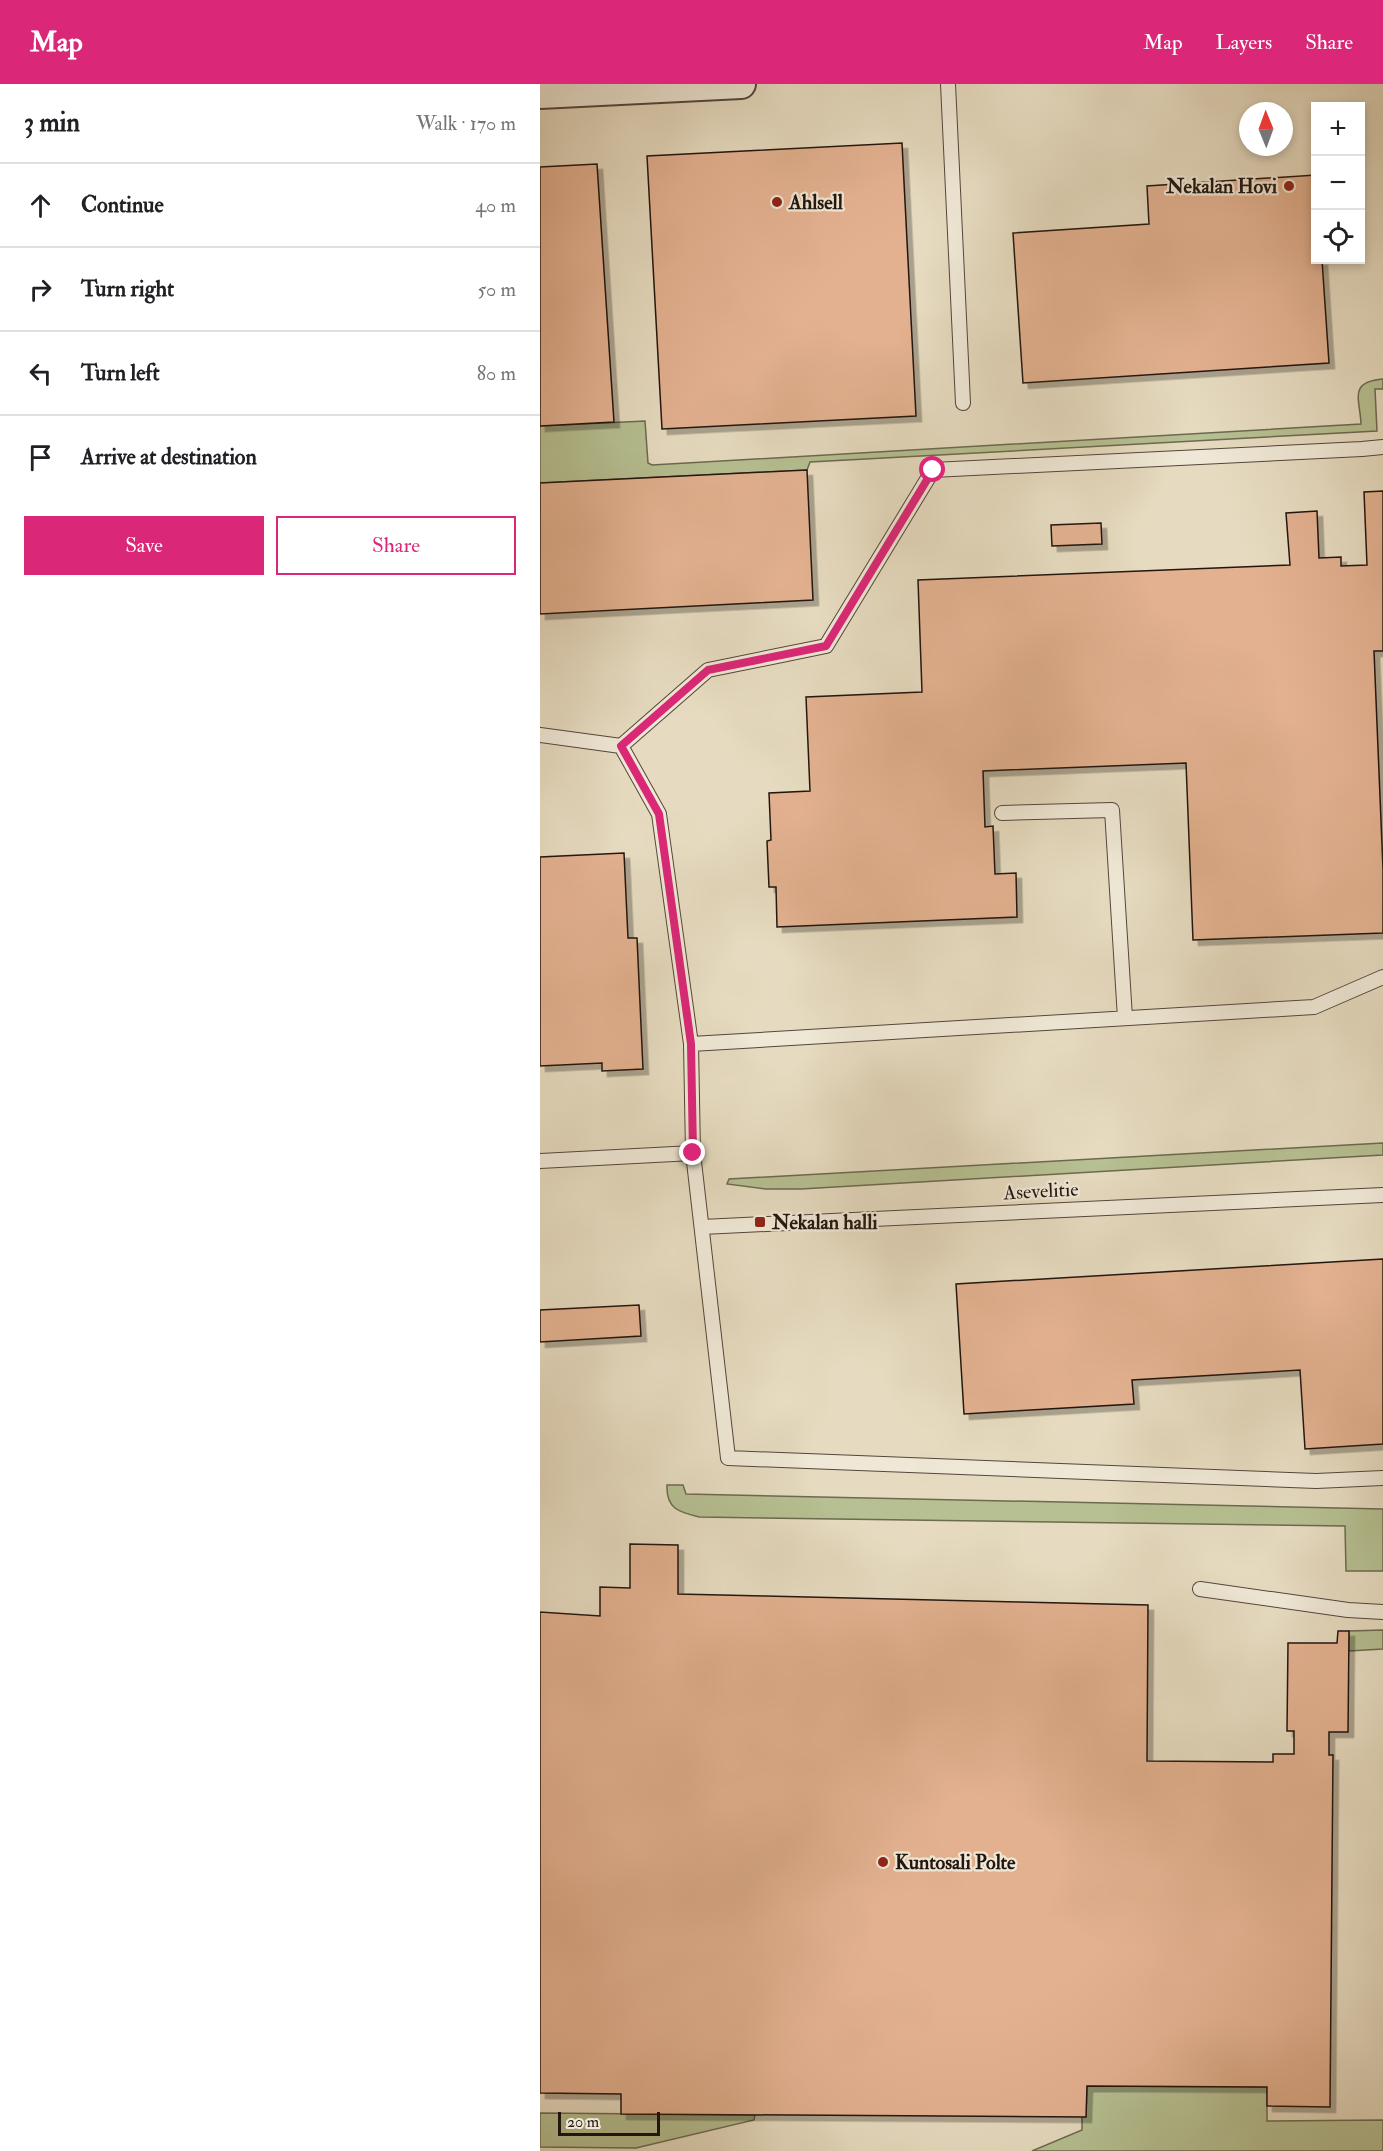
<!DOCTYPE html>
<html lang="en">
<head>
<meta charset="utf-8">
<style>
	body { margin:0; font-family:"IM FELL Double Pica",serif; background:#f6f6f6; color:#202124 }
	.controls { position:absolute; right:18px; top:18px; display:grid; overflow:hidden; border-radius:0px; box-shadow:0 3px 9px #0003 }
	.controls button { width:54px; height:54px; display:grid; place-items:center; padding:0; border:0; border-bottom:2px solid #e0e0e0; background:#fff; color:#202124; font:30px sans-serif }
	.compass { position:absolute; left:699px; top:18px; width:54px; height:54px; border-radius:50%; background:#fff; box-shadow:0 3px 9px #0003; rotate:359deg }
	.scale { position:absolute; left:18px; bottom:15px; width:102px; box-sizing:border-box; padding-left:6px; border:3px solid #23150f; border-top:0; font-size:16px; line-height:21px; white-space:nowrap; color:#23150f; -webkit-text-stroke:4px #efe8d6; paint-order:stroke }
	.stop { position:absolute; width:18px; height:18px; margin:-14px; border:4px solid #db2777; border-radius:50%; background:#fff }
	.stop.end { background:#db2777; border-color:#fff; box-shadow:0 2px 6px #0008 }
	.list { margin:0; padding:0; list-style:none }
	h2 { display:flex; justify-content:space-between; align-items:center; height:78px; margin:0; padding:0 24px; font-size:26px }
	h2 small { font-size:20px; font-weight:400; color:#757577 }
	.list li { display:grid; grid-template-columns:39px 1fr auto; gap:18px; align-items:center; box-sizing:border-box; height:84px; padding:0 24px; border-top:2px solid #e0e0e0 }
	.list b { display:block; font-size:22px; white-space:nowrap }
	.list em { font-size:20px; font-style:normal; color:#757577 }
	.actions { display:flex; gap:12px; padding:18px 24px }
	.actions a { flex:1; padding:14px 0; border:2px solid #db2777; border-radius:0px; text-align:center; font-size:21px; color:#db2777 }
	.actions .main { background:#db2777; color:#fff }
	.icon { flex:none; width:33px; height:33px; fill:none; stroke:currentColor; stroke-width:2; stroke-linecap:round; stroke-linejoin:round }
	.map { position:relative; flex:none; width:843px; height:2067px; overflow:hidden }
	header { display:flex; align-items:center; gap:36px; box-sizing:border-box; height:84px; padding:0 30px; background:#db2777; color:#fff }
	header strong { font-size:28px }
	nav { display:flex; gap:33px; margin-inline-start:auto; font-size:21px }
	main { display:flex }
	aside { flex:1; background:#fff }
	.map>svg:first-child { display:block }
</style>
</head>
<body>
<header>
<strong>Map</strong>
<nav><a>Map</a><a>Layers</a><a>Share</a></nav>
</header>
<main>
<aside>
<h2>3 min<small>Walk · 170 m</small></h2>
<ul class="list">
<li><svg class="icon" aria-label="ahead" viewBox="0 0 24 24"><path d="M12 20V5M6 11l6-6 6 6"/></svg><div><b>Continue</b></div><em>40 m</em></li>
<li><svg class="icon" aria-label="right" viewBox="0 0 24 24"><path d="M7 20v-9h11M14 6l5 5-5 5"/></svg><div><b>Turn right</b></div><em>50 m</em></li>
<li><svg class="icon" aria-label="left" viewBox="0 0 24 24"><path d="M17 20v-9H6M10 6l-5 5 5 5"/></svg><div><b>Turn left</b></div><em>80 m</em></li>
<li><svg class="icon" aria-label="arrive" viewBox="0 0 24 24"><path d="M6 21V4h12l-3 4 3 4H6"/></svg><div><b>Arrive at destination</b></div></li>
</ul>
<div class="actions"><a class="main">Save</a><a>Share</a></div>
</aside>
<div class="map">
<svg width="843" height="2067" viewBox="0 0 843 2067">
	<defs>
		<filter id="shadow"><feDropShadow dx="5.5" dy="5.5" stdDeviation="0" flood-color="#0004"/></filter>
	</defs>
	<rect width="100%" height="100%" fill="#e6dbc0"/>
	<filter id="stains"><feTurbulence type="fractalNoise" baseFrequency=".00333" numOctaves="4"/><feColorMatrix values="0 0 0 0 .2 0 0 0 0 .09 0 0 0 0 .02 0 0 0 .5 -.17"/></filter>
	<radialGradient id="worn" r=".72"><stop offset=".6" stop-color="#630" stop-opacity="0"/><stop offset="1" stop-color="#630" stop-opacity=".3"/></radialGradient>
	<path fill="#b6c092" stroke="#6c6a50" stroke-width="1.5" d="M843 295V305H835L837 347 270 378 267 386 0 399V342L105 337 108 379 112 381 821 340C820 315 808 298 843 295Z
		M843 1059V1071L261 1105H226L187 1100 189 1095Z
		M127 1401H143L146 1410 843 1425V1487H806L805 1442 159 1433C139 1428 126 1425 127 1401Z
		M843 1546V1565L809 1567V1547Z
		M547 2002 727 2003V2037L843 2036V2067H492L542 2046V2033L546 2032Z
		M0 2029 215 2031 214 2036 96 2064 0 2063Z"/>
	<path fill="#e3b190" stroke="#23150f" stroke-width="1.5" filter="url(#shadow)" d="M362 59 376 332 122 345 107 72Z
		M57 80 74 338 0 342V83Z
		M776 91V176H782L789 279 483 299 473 149 609 140 607 102Z
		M267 386 273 516 0 530V399Z
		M843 407V567H834L843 785V849L653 856 646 679 443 687 445 743 453 742 455 790 476 789 477 833 237 843 236 803H229L227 757 231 756 229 709 270 707 266 613 382 608 378 496 750 481 746 429 777 427 779 474 801 473V482L827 481 824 408Z
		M561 439 562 460 512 462 511 441Z
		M84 769 88 854H97L103 985 62 987V979L0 982V773Z
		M843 1175V1360L765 1365 760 1286 592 1296 594 1320 424 1330 416 1200Z
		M99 1221 101 1252 0 1258V1226Z
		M90 1460 138 1461V1510L608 1521 607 1677 733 1678V1670H754V1647H747L748 1559H797L798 1547H809L808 1648H789V1671H793L790 2023 727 2022V2003L547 2002 546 2033 81 2030V2010L0 2009V1528L60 1532V1503L90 1504Z"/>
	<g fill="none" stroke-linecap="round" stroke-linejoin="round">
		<defs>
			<path id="service" d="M408 0 423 319
				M0 651 81 662 119 730 151 960
				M81 662 168 586 286 562 393 386 822 365 843 363
				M462 729 572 726 585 934
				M153 1069 151 960 774 923 843 893
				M0 1077 153 1069 188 1374 776 1397 843 1394
				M162 1143 843 1111
				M660 1505 808 1526 843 1528"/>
			<path id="minor" d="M0 10 201 0"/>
		</defs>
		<use href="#service" stroke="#54463b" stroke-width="16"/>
		<use href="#minor" stroke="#54463b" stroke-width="32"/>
		<use href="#service" stroke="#efe8d6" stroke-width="14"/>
		<use href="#minor" stroke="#efe8d6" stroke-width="28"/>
	</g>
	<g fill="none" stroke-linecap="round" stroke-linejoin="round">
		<path stroke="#db2777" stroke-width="8" d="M153 1069 151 960 119 730 81 662 168 586 286 562 393 386"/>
	</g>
	<g fill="#8f2418" stroke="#efe8d6" stroke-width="2">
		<circle cx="749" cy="102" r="6"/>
		<circle cx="237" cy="118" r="6"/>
		<rect x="214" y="1132" width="12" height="12" rx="3"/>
		<circle cx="343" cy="1778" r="6"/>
	</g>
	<g text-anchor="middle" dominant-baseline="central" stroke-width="4.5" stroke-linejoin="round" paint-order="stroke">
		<g font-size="20" font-weight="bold" fill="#23150f" stroke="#efe8d6" text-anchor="start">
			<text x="737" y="102" text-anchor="end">Nekalan Hovi</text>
			<text x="249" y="118">Ahlsell</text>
			<text x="232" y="1138">Nekalan halli</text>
			<text x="355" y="1778">Kuntosali Polte</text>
		</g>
		<g font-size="20" fill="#23150f" stroke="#efe8d6">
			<text transform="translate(501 1107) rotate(-3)">Asevelitie</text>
		</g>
	</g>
	<rect width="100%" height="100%" filter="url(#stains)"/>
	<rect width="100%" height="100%" fill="url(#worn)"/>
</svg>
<div class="controls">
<button>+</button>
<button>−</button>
<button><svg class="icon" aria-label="locate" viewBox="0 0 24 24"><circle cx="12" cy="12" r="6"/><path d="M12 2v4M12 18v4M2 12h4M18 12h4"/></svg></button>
</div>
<svg class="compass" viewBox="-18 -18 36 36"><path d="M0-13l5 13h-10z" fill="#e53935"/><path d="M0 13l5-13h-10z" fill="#757577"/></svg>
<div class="scale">20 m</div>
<div class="stop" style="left:393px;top:386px"></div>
<div class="stop end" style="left:153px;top:1069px"></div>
</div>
</main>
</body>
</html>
